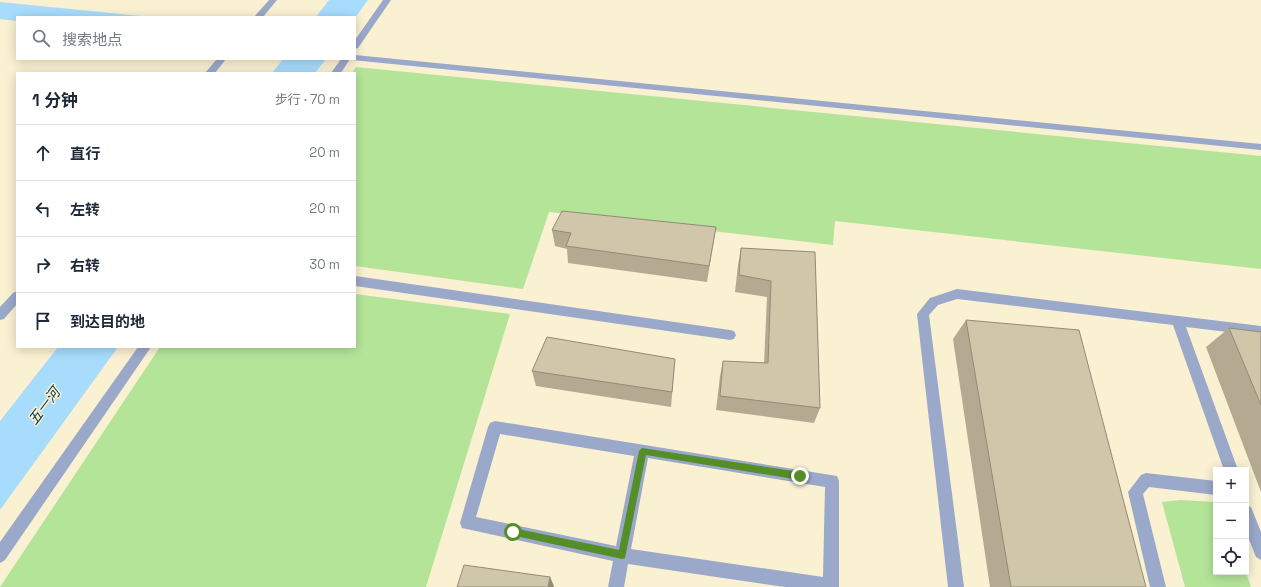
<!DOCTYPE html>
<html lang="zh">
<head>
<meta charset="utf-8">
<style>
	body { margin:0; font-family:"Space Grotesk","Noto Sans SC",sans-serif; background:#f6f6f7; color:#1f2937 }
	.controls { position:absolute; right:12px; bottom:12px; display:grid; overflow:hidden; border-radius:0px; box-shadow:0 2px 10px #0003 }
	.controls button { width:36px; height:36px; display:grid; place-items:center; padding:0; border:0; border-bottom:1px solid #e0e1e3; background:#fff; color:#1f2937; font:20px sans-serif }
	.stop { position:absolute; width:12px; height:12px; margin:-9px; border:3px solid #558d28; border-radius:50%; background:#fff }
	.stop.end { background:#558d28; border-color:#fff; box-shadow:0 1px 4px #0008 }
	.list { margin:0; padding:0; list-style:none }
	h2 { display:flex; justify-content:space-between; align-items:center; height:52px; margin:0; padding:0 16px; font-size:17px }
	h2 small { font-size:13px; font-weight:400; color:#747a83 }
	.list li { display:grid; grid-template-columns:26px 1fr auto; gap:12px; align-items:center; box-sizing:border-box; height:56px; padding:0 16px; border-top:1px solid #e0e1e3 }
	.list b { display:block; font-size:15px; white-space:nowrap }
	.list em { font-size:13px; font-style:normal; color:#747a83 }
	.icon { flex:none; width:22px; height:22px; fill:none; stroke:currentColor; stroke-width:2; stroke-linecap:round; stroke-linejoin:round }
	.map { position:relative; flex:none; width:1261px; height:587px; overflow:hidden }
	.search { position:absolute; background:#fff; box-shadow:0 2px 10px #0003; left:16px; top:16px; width:340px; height:44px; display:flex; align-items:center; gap:10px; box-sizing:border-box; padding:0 14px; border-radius:0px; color:#747a83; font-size:15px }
	.panel { position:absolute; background:#fff; box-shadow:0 2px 10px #0003; left:16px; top:72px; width:340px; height:276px; border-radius:0px }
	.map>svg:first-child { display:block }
</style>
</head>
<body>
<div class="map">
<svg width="1261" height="587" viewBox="0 0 1261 587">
	<rect width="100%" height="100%" fill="#faf0d2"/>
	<path fill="#b4e498" d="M356 67 1261 156V269L835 221 833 245 549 212 523 289 355 266V73H352Z
		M355 294 510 314 426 587H0L160 347H355Z
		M1180 500 1216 502V572H1246L1251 587H1185L1162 502Z"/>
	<path fill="#a7dcfc" d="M329 0H368L355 18 316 17Z
		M0 2 151 17H17V21L0 19Z
		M283 59H326L315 73H272Z
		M58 347H118L0 510V421Z"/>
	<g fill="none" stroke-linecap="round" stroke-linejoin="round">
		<path fill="#9aa8ca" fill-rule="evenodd" d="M269 0H277L263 17H254Z
			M383 0H391L358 48 355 49V40Z
			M355 55 1261 144V150L352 60 355 59Z
			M217 59H226L215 73H205Z
			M341 59H350L341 73H331Z
			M355 276 730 330 734 331 736 335 734 339 730 340 355 286Z
			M957 289 1261 326V336L1186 327 1238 470H1224L1173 325 957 299 938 305 929 315 964 587H948L917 314 930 298Z
			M17 291V304L4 319 0 320V307L13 293Z
			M138 347H151L5 560 0 563V542Z
			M495 421 837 476 839 481V587H785L628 564 624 587H608L613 561 462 528 460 523 488 427 490 423ZM500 434 634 456 616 546 476 517ZM648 458 825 487 823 577 631 549Z
			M1146 473 1216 481V495L1149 487 1143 494 1166 587H1150L1128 492 1141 475Z
			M1246 505 1251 507 1261 532V560L1256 557 1246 532Z"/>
	</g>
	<path fill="#b3aa91" d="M716 227 707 282 568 263 567 249 555 246 552 230Z
		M741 248 815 252 820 408 814 423 716 410 720 376 723 361 764 363 767 297 735 292 738 265Z
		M966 320 1146 587H990L953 339Z
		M1229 328 1261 332V492L1206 347Z
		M675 359 671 407 536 386 532 371Z"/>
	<path fill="#928b76" d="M550 577 554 586 553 587H548Z"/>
	<path fill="#d0c6a9" stroke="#928b76" d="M562 211 716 227 709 266 566 246 571 233 552 230Z
		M741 248 815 252 820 408 720 396 723 361 768 363 771 281 739 275Z
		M966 320 1079 330 1146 587H1011Z
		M1229 328 1261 332V405Z
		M547 337 675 359 672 392 532 371Z
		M464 565 550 577 548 587H457Z"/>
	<path fill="#558d28" d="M642 448 800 472 804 476 800 480 646 455 625 558 622 559 511 535 509 532 513 528 619 550 639 451Z"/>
	<g text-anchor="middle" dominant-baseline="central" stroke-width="3" stroke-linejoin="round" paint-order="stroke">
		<g font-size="14" font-style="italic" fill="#073348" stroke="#faf0d2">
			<text transform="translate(44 406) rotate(-53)">五一河</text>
		</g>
	</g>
</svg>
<div class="controls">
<button>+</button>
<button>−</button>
<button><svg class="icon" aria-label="locate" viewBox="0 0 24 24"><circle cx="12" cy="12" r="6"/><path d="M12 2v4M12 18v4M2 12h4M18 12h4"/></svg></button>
</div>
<div class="stop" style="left:513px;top:532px"></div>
<div class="stop end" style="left:800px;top:476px"></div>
<div class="search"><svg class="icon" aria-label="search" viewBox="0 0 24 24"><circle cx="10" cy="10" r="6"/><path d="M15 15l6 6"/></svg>搜索地点</div>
<section class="panel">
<h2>1 分钟<small>步行 · 70 m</small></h2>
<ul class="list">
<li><svg class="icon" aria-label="ahead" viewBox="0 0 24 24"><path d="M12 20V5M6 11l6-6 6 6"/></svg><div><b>直行</b></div><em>20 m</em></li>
<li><svg class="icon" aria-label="left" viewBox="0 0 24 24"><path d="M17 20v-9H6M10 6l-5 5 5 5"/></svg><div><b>左转</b></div><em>20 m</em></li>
<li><svg class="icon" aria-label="right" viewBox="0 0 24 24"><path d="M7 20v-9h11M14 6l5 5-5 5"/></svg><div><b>右转</b></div><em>30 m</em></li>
<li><svg class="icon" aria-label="arrive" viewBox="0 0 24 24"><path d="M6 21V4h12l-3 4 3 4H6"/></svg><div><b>到达目的地</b></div></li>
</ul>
</section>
</div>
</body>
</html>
